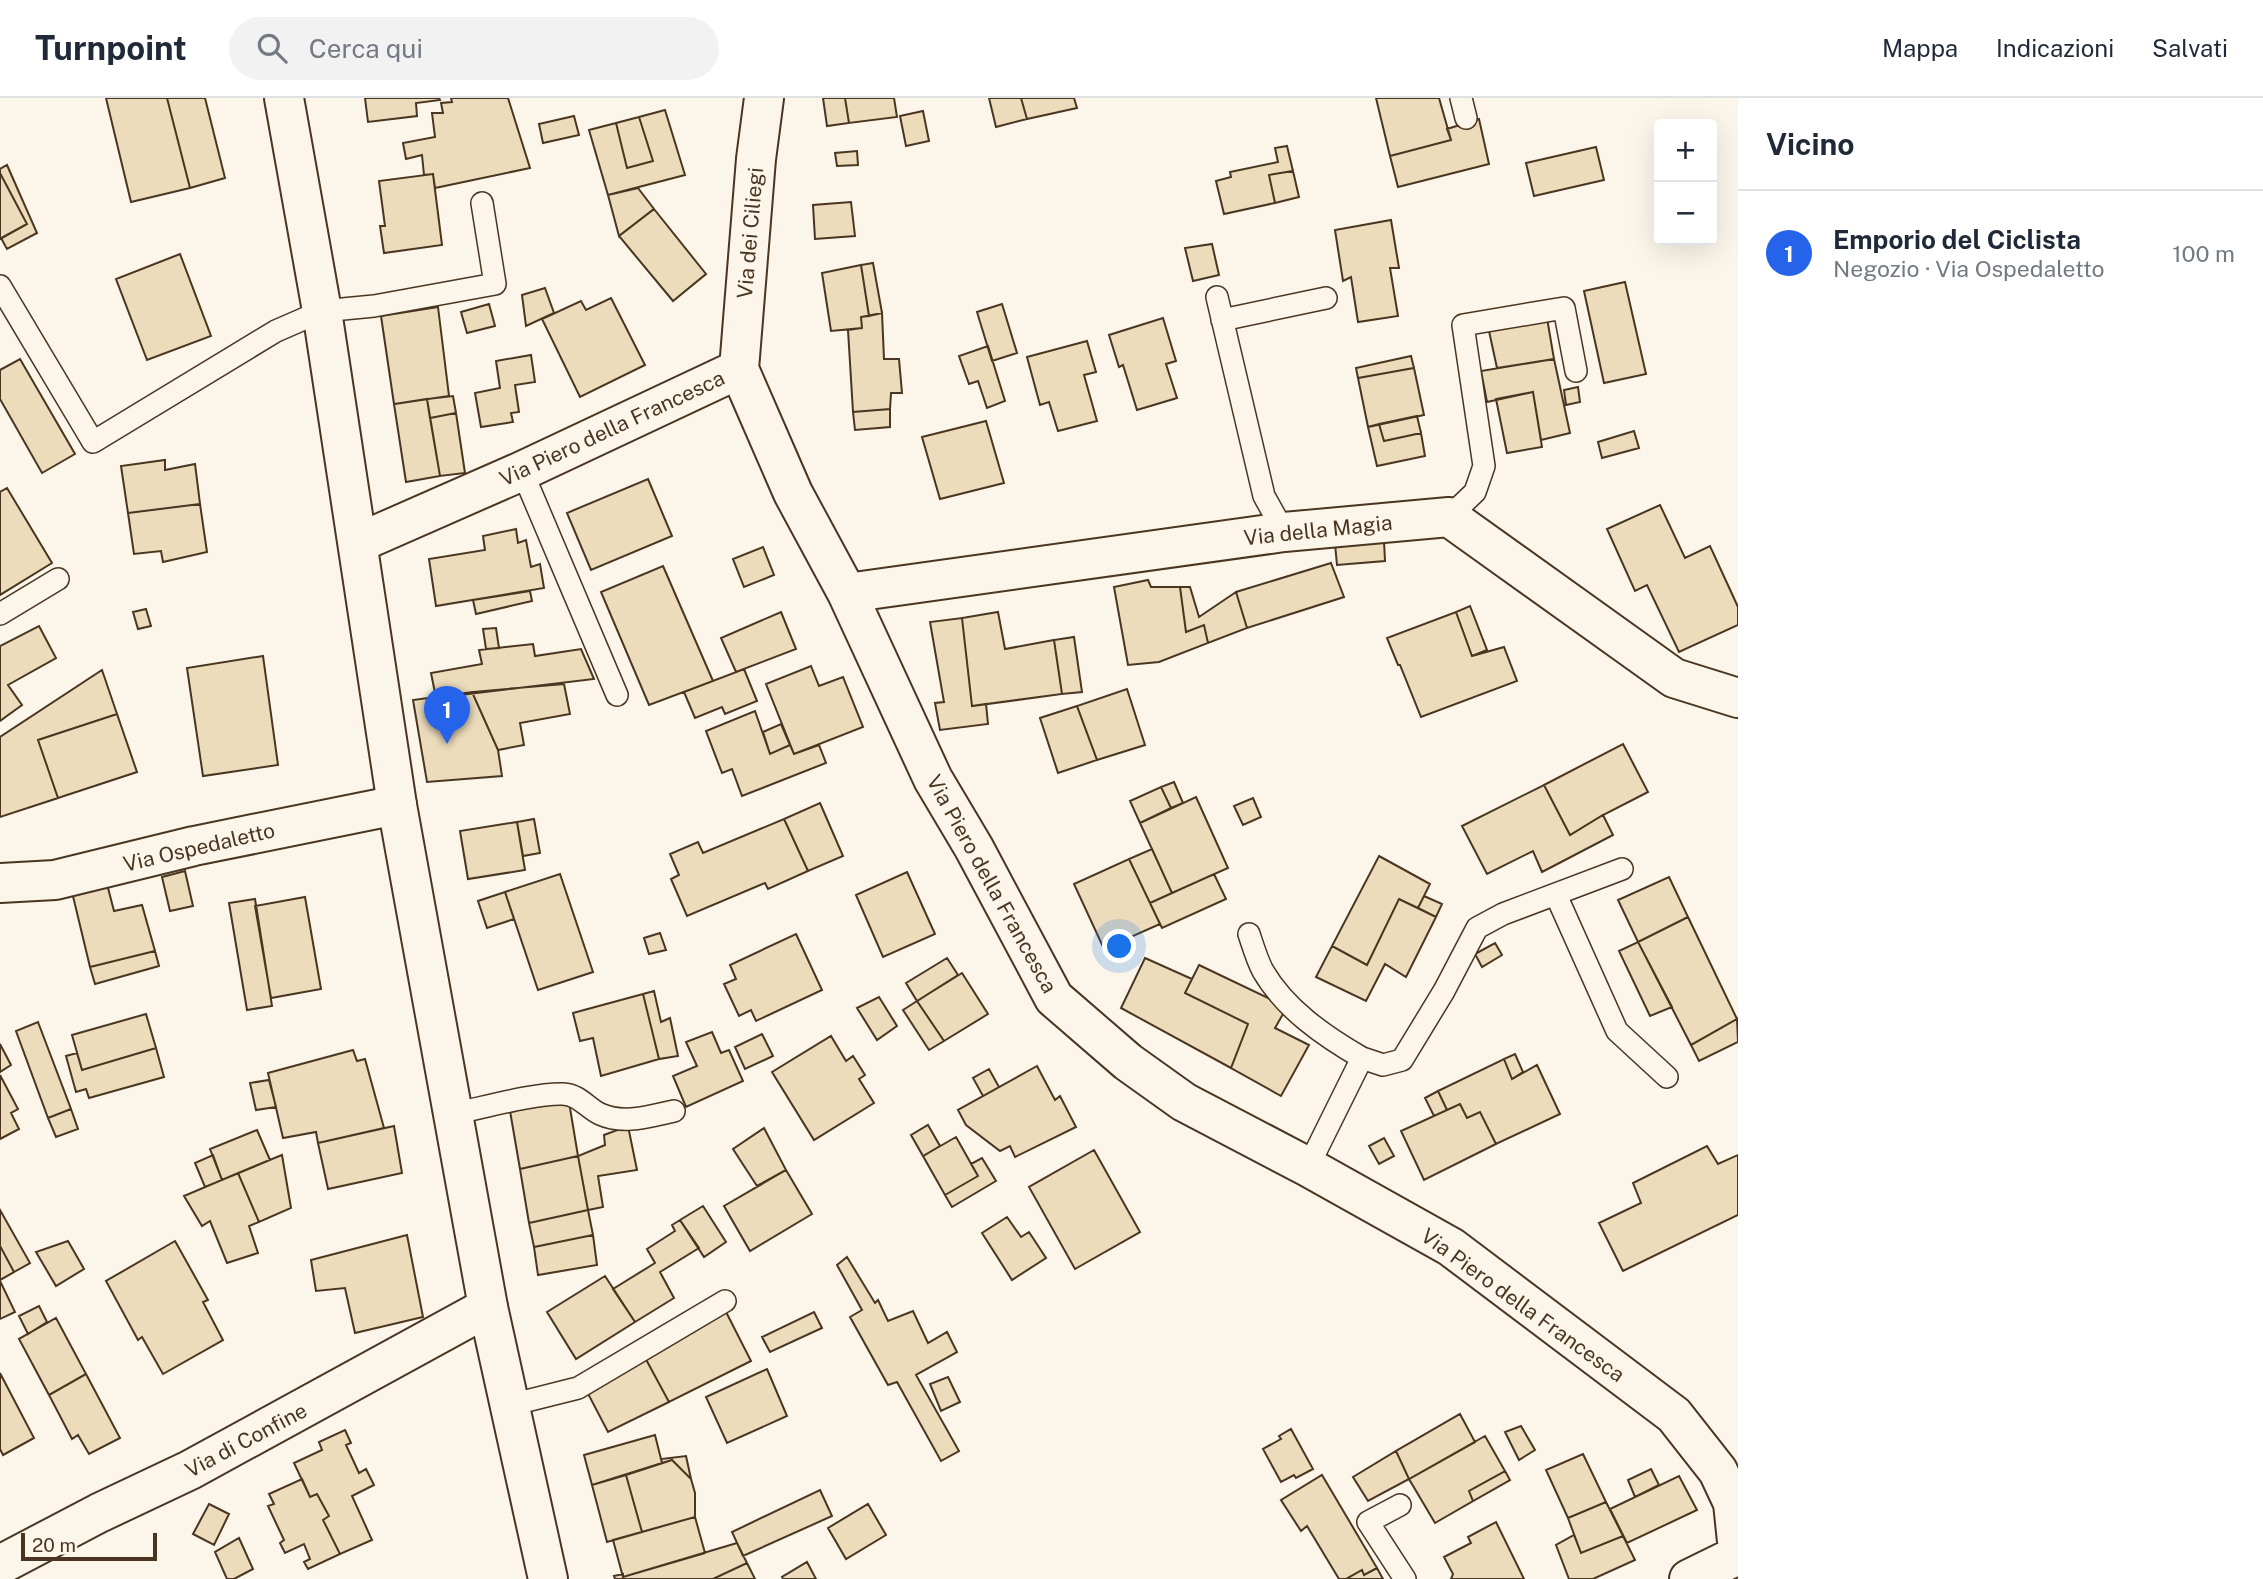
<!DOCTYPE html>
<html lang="it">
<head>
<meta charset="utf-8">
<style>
	body { margin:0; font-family:"Public Sans",sans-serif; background:#f2f2f3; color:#1f2937 }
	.controls { position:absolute; right:21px; top:21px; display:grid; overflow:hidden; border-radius:7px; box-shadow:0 7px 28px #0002 }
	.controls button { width:63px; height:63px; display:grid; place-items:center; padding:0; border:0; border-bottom:2px solid #e0e1e3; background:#fff; color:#1f2937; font:35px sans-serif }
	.scale { position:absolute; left:21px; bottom:18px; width:136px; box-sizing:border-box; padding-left:7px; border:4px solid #4a3520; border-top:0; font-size:19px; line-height:24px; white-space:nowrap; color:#4a3520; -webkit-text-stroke:5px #fbf6e9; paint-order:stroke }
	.you { position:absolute; left:1120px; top:849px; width:24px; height:24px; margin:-18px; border:5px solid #fff; border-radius:50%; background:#1a73e8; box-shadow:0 0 0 10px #1a73e833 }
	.badge { display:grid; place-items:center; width:46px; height:46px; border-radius:50%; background:#2563eb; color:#fff; font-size:23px; font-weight:700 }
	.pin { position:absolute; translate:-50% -58px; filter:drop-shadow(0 2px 4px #0008) }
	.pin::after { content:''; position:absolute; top:37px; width:24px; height:21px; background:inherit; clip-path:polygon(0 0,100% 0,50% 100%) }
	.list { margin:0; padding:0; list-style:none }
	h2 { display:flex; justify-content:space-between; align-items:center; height:91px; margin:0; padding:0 28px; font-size:30px }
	h2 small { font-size:23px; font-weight:400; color:#747a83 }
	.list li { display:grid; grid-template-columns:46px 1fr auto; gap:21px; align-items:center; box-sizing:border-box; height:126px; padding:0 28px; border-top:2px solid #e0e1e3 }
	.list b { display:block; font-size:26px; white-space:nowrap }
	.list p { margin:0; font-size:23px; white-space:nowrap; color:#747a83 }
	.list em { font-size:23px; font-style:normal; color:#747a83 }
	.icon { flex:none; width:38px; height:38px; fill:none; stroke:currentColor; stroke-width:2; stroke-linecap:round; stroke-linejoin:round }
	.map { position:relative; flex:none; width:1738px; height:1481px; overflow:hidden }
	header { display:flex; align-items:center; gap:42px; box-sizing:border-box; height:98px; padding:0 35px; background:#fff; border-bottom:2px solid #e0e1e3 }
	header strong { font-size:33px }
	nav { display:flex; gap:38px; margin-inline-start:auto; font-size:24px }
	.search { width:490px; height:63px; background:#f2f2f3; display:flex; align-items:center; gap:18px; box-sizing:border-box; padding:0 24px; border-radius:38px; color:#747a83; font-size:26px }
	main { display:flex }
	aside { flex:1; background:#fff }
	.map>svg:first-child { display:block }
</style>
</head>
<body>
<header>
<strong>Turnpoint</strong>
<div class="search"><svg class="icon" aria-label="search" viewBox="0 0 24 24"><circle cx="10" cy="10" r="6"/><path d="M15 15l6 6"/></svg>Cerca qui</div>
<nav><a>Mappa</a><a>Indicazioni</a><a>Salvati</a></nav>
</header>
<main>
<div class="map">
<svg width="1738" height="1481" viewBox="0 0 1738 1481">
	<rect width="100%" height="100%" fill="#fbf6e9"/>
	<path fill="#ecdcbc" stroke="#4a3520" stroke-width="2" d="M106 0H167L190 90 131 104Z
		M167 0H205L225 80 190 90Z
		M365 0H439L440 2 416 5 417 18 368 24Z
		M451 0H508L530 70 435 90 433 76 424 77 422 57 406 61 403 45 435 39 432 15H443L441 5 452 4Z
		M823 0H845L849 25 827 28Z
		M845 0H894L897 19 849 25Z
		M989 0H1021L1027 21 996 29Z
		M1021 0H1074L1077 10 1027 21Z
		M1376 0H1439L1451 42 1390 58Z
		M665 12 685 77 608 97 589 32 616 25 627 70 653 63 639 19Z
		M923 13 929 43 906 48 900 18Z
		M574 18 579 37 543 45 539 26Z
		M639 19 653 63 627 70 616 25Z
		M1479 21 1489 66 1398 89 1390 58 1451 42 1447 31Z
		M1287 48 1293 73 1269 77 1275 105 1224 116 1216 83 1231 79 1230 74 1278 64 1275 50Z
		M1596 49 1604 82 1534 98 1526 65Z
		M857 53 858 67 837 68 835 55Z
		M7 67 37 135 7 151 1 140 27 126 0 75V71Z
		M1293 73 1299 99 1275 105 1269 77Z
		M0 75 27 126 0 141Z
		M433 76 442 147 384 155 380 128H385L379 83Z
		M638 90 654 111 619 138 608 97Z
		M851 104 855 138 815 141 813 107Z
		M654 111 706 176 673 203 619 138Z
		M1391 122 1399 170H1390L1398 218 1358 224 1351 179 1343 183 1335 132Z
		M1212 146 1219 177 1193 183 1185 150Z
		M180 156 211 238 147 262 116 181Z
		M873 165 882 215 869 218 861 167Z
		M861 167 869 218 861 219 862 230 831 233 822 175Z
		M1625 184 1646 276 1604 285 1584 193Z
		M545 190 554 215 526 228 522 197Z
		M611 200 645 267 580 299 542 221 581 203 586 212Z
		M489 206 495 228 467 235 461 214Z
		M1002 206 1017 255 992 263 977 214Z
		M438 209 449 298 394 306 381 218Z
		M882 215 884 261H899L902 295H891L890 311 853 314 848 232 862 230 861 219Z
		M1163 220 1176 263 1166 266 1177 300 1137 312 1123 267 1119 269 1109 237Z
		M1547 220 1554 261 1497 270 1489 233Z
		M1087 243 1096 274 1084 277 1097 323 1058 333 1049 304 1040 307 1027 259Z
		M988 248 1005 303 987 310 978 283 969 286 959 258Z
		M531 257 535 284 515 287 519 314 511 315 513 324 481 329 475 295 500 290 496 263Z
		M1411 258 1414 270 1358 280 1356 270Z
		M20 261 75 356 42 375 0 301V272Z
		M1554 261 1570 335 1541 342 1533 294 1487 304 1481 273Z
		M1414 270 1424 317 1368 329 1358 280Z
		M1578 289 1580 304 1566 307 1564 292Z
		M1533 294 1542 349 1507 355 1496 301Z
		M453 298 456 315 430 320 427 301Z
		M427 301 440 378 406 384 394 306Z
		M890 311V329L855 332 853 314Z
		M456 315 465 375 440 378 430 320Z
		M1417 318 1421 335 1384 343 1379 326Z
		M986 323 1004 385 940 401 922 339Z
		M1379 326 1384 343 1421 335 1425 358 1377 368 1368 329Z
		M1634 333 1639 350 1602 360 1598 344Z
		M165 362V372L195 366 200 406 128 415 121 368Z
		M648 381 672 438 591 472 567 415Z
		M7 390 52 465 0 497V394Z
		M200 406 207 454 163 464 161 453 134 456 128 415Z
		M1660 407 1685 460 1710 448 1738 509V527L1679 554 1647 487 1635 493 1607 431Z
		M516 431 518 445 526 442 531 469 540 466 544 490 436 508 429 461 485 452 483 438Z
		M1384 443 1385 463 1337 467 1335 446Z
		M763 449 774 477 744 489 733 461Z
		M1331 465 1344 499 1247 530 1236 494Z
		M663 468 713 583 649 607 601 494Z
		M1148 482 1151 489H1180L1186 534 1204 527 1208 545 1159 564 1128 567 1114 489Z
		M1180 489H1190L1199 519 1236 494 1247 530 1208 545 1204 527 1186 534Z
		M530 493 532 503 476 516 473 502Z
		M1470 508 1487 552 1472 558 1456 514Z
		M146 511 151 528 138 531 133 514Z
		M781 514 796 551 736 574 721 540Z
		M998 514 1005 551 1054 542 1062 596 972 608 962 520Z
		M1456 514 1472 558 1504 549 1517 583 1421 619 1400 567H1398L1387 540Z
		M962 520 972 608 986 606 988 626 940 632 935 605 944 604 930 524Z
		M39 528 56 560 8 587 22 607 0 623V548Z
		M496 530 499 550 486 551 483 531Z
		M1074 539 1082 594 1062 596 1054 542Z
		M533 546 535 558 581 551 594 581 436 600 431 575 482 566 479 552Z
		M263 558 278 667 203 678 187 570Z
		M811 568 819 588 843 579 863 629 794 656 766 586Z
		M744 571 757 603 725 616 722 609 695 620 684 594Z
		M102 572 117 616 38 642 58 700 0 719V639Z
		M564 586 570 616 520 625 524 647 498 652 472 594Z
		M1127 591 1145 647 1097 662 1077 608Z
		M472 594 498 652 502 678 427 684 413 602Z
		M1077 608 1097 662 1058 675 1040 620Z
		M755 613 770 656 790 647 794 656 819 647 826 665 742 698 732 671 722 675 706 633Z
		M117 616 137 674 58 700 38 642Z
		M781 626 790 647 770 656 763 634Z
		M1623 646 1648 694 1603 717 1570 737 1544 687Z
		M1174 684 1183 705 1171 710 1161 689Z
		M1544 687 1570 737 1603 717 1613 737 1542 774 1533 753 1487 776 1462 728Z
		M1161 689 1171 710 1140 725 1130 703Z
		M1196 699 1228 770 1172 795 1140 725Z
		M1253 700 1261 719 1243 727 1234 708Z
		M820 705 843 758 808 773 784 721Z
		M534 721 540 755 523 758 517 724Z
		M784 721 808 773 768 791 765 785 687 818 671 781 679 777 670 756 698 744 703 755Z
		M517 724 525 772 468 781 460 733Z
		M1152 751 1172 795 1150 805 1129 761Z
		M1379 758 1430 786 1418 810 1399 801 1367 867 1332 848Z
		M1129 761 1160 826 1104 851 1074 786Z
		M185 773 193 808 170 813 162 779Z
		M907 774 935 836 883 859 856 797Z
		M560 776 593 874 538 892 505 794Z
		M1214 776 1226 801 1162 830 1150 805Z
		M1669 779 1688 819 1638 844 1618 802Z
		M107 786 114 813 142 807 155 853 90 869 72 794Z
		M505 794 514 821 487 830 478 803Z
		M1424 798 1442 806 1436 819 1418 810Z
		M305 799 321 891 271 900 255 808Z
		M255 801 272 908 247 912 229 805Z
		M1399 801 1436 819 1406 879 1385 866 1366 903 1316 879 1332 848 1367 867Z
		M1688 819 1737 921 1691 947 1638 844Z
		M660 835 666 852 649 856 644 840Z
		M796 836 822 892 756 923 751 912 739 918 724 886 736 881 730 867Z
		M1638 844 1672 909 1650 918 1619 853Z
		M1495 845 1502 857 1482 869 1475 856Z
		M155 853 159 868 95 886 90 869Z
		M947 860 958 877 917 903 906 885Z
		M1145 860 1192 881 1185 895 1248 926 1231 970 1121 910Z
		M1199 867 1287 909 1275 930 1309 947 1281 998 1231 970 1248 926 1185 895Z
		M962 875 988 916 944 943 917 903Z
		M654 893 661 924 670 920 678 958 659 961 643 896Z
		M643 896 659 961 601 978 593 940 580 943 573 915Z
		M879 899 897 928 877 942 857 910Z
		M917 903 944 943 929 952 903 912Z
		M146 916 156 950 82 972 72 937Z
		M1737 921 1738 944 1699 963 1691 947Z
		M38 924 71 1011 48 1020 16 933Z
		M712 934 721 955 729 952 743 983 686 1009 673 978 697 968 686 944Z
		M762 936 773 958 745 971 735 949Z
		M831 938 846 963 853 958 865 977 859 981 874 1005 814 1042 772 974Z
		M0 946 11 967 0 974Z
		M156 950 164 979 89 1000 86 991 76 994 66 958 77 955 82 972Z
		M353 952 357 963 365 961 384 1030 318 1045 316 1034 283 1040 268 975Z
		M1515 956 1523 974 1512 981 1504 961Z
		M1504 961 1512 981 1537 967 1560 1016 1496 1046 1480 1014 1467 1020 1460 1006 1447 1012 1438 993Z
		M1037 968 1055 1002 1060 998 1076 1029 1015 1059 1010 1048 1000 1053 966 1027 958 1012Z
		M989 971 999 989 983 998 973 980Z
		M0 977 18 1011 11 1015 19 1031 0 1041Z
		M269 982 276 1009 256 1012 250 985Z
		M1438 993 1447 1012 1434 1018 1425 1000Z
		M569 1004 578 1058 520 1071 510 1013Z
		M1460 1006 1467 1020 1480 1014 1496 1046 1424 1082 1401 1033Z
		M71 1011 78 1031 56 1039 48 1020Z
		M928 1027 940 1048 923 1058 911 1037Z
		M394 1028 402 1075 328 1091 318 1045Z
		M628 1028 637 1072 598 1078 603 1109 588 1112 578 1058 605 1047 604 1037Z
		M764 1030 786 1072 757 1088 733 1051Z
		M257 1032 270 1062 222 1082 210 1051Z
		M956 1039 978 1078 945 1097 923 1058Z
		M1384 1040 1394 1058 1379 1066 1369 1048Z
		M1707 1048 1718 1066 1738 1057V1117L1623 1173 1599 1125 1641 1105 1633 1085Z
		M1094 1052 1140 1134 1075 1171 1029 1089Z
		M213 1057 222 1082 205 1089 195 1065Z
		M282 1057 291 1110 259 1124 238 1075Z
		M578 1058 588 1112 529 1125 520 1071Z
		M982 1060 996 1083 952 1109 945 1097 978 1078 971 1066Z
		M786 1072 812 1116 750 1153 724 1108Z
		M238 1075 259 1124 249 1128 258 1155 227 1165 210 1123 202 1128 184 1098Z
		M703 1108 726 1144 704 1159 680 1122Z
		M0 1112 30 1165 14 1174 0 1148Z
		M588 1112 593 1137 534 1149 529 1125Z
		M1007 1119 1021 1139 1029 1134 1046 1160 1012 1182 982 1135Z
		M680 1122 699 1150 660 1174 674 1200 635 1224 613 1191 655 1165 647 1151 675 1133 672 1127Z
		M407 1137 423 1219 355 1235 345 1190 316 1193 311 1162Z
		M593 1137 597 1167 538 1177 534 1149Z
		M68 1143 84 1171 56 1188 36 1154Z
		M175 1143 208 1202 203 1204 223 1242 163 1276 142 1239 138 1242 106 1183Z
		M0 1148 14 1174 0 1182Z
		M847 1159 875 1205 878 1202 888 1223 913 1213 928 1245 947 1234 957 1254 916 1277 959 1353 941 1363 897 1284 888 1287 850 1219 862 1212 837 1167Z
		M605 1178 635 1224 576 1261 547 1214Z
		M0 1183 15 1214 0 1221Z
		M39 1208 47 1224 28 1236 19 1218Z
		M723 1208 751 1263 669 1304 642 1254Z
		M814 1214 822 1230 770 1254 762 1239Z
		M56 1220 86 1276 49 1297 19 1241Z
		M642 1254 669 1304 608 1334 584 1288Z
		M767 1271 787 1318 727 1345 706 1299Z
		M0 1275 34 1340 3 1357 0 1351Z
		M86 1276 120 1340 89 1356 78 1337 72 1341 49 1297Z
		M948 1279 960 1304 941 1313 930 1286Z
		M1460 1316 1475 1344 1409 1381 1396 1353Z
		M1521 1328 1535 1352 1519 1362 1505 1334Z
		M1291 1331 1313 1371 1296 1380 1294 1377 1281 1384 1263 1351 1281 1341 1279 1338Z
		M345 1332 351 1345 346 1347 359 1375 366 1371 374 1387 352 1398 372 1442 340 1456 323 1422 329 1418 317 1396 310 1399 294 1365 322 1352 319 1344Z
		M655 1337 662 1365 592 1387 584 1357Z
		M1485 1338 1505 1373 1469 1393 1473 1403 1435 1425 1409 1381Z
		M1396 1353 1409 1381 1368 1403 1353 1379Z
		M1583 1356 1606 1404 1568 1420 1546 1372Z
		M686 1358 691 1381 672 1362 662 1365 661 1361Z
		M672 1362 691 1381 695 1395V1419L642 1434 626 1377Z
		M1651 1371 1659 1387 1635 1399 1628 1382Z
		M1505 1373 1510 1382 1473 1403 1469 1393Z
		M626 1377 642 1434 607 1444 592 1387Z
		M1322 1377 1377 1470 1364 1477 1362 1472 1346 1481H1339L1307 1428 1301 1433 1281 1402Z
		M1679 1378 1697 1412 1627 1445 1610 1411Z
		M302 1381 310 1399 317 1396 329 1418 323 1422 340 1456 308 1471 304 1464 310 1461 304 1446 285 1455 280 1445 284 1442 268 1408 274 1406 269 1396Z
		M820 1392 832 1418 743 1458 732 1434Z
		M1606 1404 1623 1438 1581 1455 1568 1420Z
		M209 1406 229 1416 214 1447 193 1436Z
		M868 1406 886 1437 846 1461 828 1430Z
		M695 1419 705 1455 623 1479 613 1442Z
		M1496 1424 1524 1481H1451L1453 1476 1444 1459 1471 1445 1468 1439Z
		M1574 1437 1581 1455 1623 1438 1635 1462 1593 1481H1569L1556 1447Z
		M239 1440 253 1471 234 1481H227L215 1454Z
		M737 1445 747 1465 713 1481H615L614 1478 623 1476V1479Z
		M807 1464 816 1481H783L782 1479Z
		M747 1465 755 1481H713Z
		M1377 1470 1383 1481H1346L1362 1472 1364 1477Z"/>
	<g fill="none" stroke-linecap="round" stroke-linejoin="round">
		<defs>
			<path id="service" d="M1461 0 1466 20
				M0 188 93 344 276 233 322 213 374 208 495 186 482 105
				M1217 199 1264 398 1284 434
				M1222 222 1326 200
				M522 373 617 597
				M1449 419 1475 394 1484 368 1463 227 1564 210 1576 273
				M0 516 58 481
				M1556 797 1617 933 1667 979
				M1249 836C1253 848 1257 862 1263 873 1285 911 1324 938 1362 960L1308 1069
				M1362 960 1383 967 1402 962 1444 893 1477 830 1503 816 1622 771
				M452 1016C482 1010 535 995 563 996 580 997 587 1010 600 1016 624 1027 650 1018 674 1013
				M510 1307 578 1290 725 1203
				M1400 1407 1368 1424 1405 1481"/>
			<path id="minor" d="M764 0 756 61 739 271 793 395 847 495 933 681 974 750 1054 900 1128 964 1184 1004 1308 1069 1451 1149 1674 1317 1718 1373 1733 1405 1738 1453
				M358 445 522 373 739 271
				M847 495 1284 434 1449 419 1674 580 1738 600
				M0 785 55 782 194 748 397 707
				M0 1467 99 1415 190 1372 488 1209
				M1689 1481 1738 1457"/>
			<path id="primary" d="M284 0 322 213 397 707 488 1209 548 1481"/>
		</defs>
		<use href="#service" stroke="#4a3520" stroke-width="24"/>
		<use href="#minor" stroke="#4a3520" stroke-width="42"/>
		<use href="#primary" stroke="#4a3520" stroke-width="42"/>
		<use href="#service" stroke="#fbf6e9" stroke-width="21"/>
		<use href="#minor" stroke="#fbf6e9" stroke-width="38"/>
		<use href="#primary" stroke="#fbf6e9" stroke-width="38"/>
	</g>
	<g text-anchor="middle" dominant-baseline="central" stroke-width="5" stroke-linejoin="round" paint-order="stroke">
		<g font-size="21" fill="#4a3520" stroke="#fbf6e9">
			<text transform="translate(750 135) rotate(-85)">Via dei Ciliegi</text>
			<text transform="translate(612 330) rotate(-25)">Via Piero della Francesca</text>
			<text transform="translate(1318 432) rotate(-6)">Via della Magia</text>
			<text transform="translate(199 749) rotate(-13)">Via Ospedaletto</text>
			<text transform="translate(992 786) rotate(61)">Via Piero della Francesca</text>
			<text transform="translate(1523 1207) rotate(36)">Via Piero della Francesca</text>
			<text transform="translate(246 1342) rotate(-28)">Via di Confine</text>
		</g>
	</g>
</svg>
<div class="controls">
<button>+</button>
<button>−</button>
</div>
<div class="scale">20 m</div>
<div class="you"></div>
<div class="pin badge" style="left:447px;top:646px">1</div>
</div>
<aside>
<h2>Vicino<small></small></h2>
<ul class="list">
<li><span class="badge">1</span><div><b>Emporio del Ciclista</b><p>Negozio · Via Ospedaletto</p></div><em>100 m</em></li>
</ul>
</aside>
</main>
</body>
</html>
